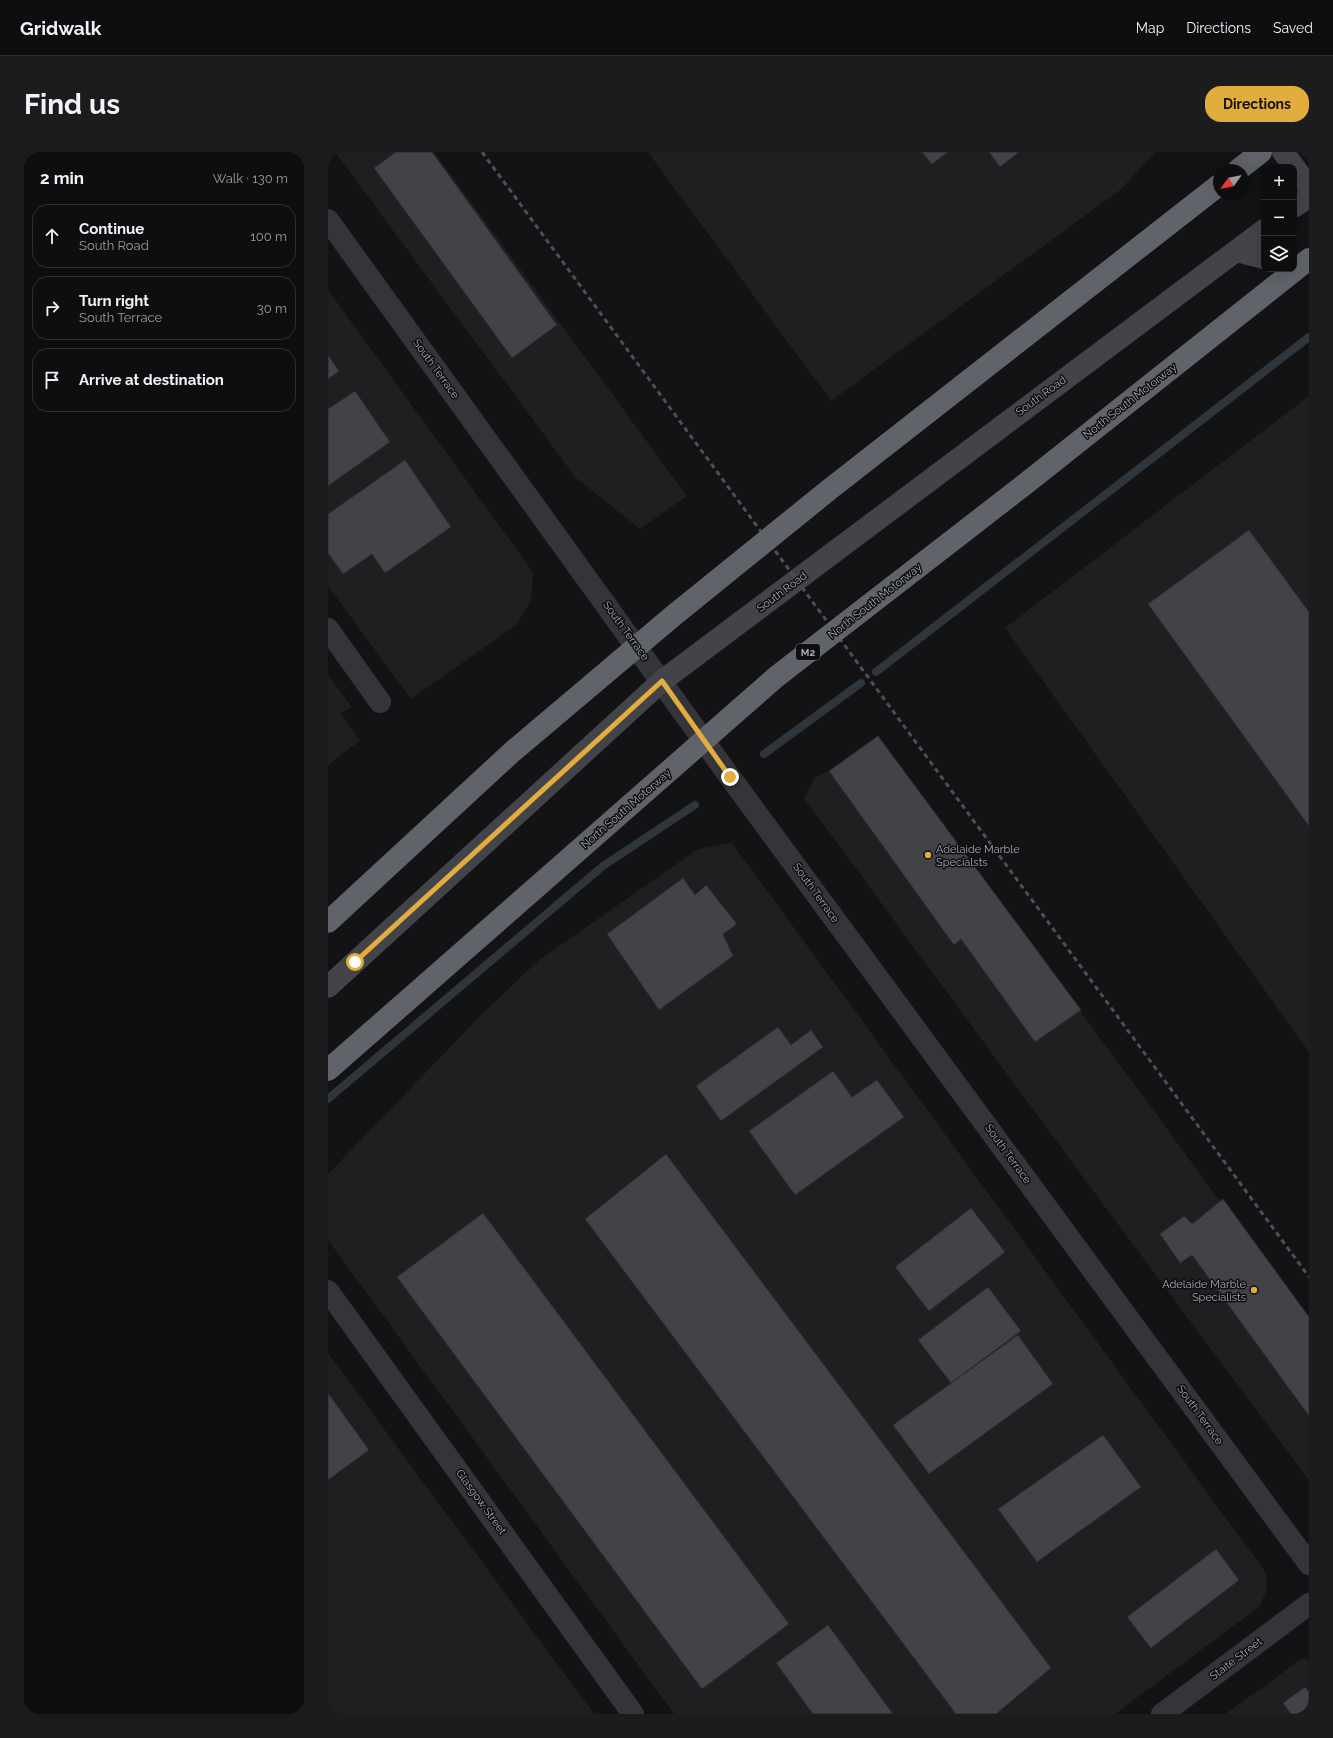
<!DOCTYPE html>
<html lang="en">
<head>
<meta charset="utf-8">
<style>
	body { margin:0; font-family:Raleway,sans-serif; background:#1c1c1e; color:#f1f3f6 }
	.controls { position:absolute; right:12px; top:12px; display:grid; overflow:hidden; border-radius:8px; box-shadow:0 4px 16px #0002 }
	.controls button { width:36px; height:36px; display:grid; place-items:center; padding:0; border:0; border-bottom:1px solid #2e2e30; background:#0e0e10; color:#f1f3f6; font:20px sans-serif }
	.compass { position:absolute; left:885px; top:12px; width:36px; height:36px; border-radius:50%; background:#0e0e10; box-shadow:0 4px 16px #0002; rotate:237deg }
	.stop { position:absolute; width:12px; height:12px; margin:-9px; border:3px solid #e2ad3e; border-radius:50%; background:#fff }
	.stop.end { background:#e2ad3e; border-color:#fff; box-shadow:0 1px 4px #0008 }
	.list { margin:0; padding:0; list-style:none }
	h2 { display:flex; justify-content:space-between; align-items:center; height:52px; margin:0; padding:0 16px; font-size:17px }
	h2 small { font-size:13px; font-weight:400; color:#9b9c9f }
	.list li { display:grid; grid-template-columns:26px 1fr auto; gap:12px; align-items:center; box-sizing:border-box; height:64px; margin:0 8px 8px; padding:0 8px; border:1px solid #2e2e30; border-radius:16px }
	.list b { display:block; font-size:15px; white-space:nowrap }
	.list p { margin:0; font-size:13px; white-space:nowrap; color:#9b9c9f }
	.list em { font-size:13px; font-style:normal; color:#9b9c9f }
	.icon { flex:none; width:22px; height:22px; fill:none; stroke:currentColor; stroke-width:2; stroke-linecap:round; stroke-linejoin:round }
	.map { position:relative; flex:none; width:981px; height:1562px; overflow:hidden; border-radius:16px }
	header { display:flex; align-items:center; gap:24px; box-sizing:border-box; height:56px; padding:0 20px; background:#0e0e10; border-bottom:1px solid #2e2e30 }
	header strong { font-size:19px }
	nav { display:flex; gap:22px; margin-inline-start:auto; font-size:14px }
	.intro { display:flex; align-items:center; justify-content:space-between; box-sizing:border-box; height:96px; padding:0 24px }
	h1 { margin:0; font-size:28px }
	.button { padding:10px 18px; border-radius:16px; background:#e2ad3e; color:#111; font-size:14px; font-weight:700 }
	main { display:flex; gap:24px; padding:0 24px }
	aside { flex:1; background:#0e0e10; border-radius:16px; box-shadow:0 4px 16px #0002 }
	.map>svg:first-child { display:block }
</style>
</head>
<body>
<header>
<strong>Gridwalk</strong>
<nav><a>Map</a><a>Directions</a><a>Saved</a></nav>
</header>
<div class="intro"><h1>Find us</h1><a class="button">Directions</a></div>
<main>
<aside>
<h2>2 min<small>Walk · 130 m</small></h2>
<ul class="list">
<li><svg class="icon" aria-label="ahead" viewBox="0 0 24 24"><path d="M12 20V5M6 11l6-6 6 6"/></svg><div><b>Continue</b><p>South Road</p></div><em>100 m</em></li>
<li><svg class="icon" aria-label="right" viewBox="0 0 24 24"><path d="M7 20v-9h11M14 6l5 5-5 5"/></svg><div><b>Turn right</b><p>South Terrace</p></div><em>30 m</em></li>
<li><svg class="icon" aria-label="arrive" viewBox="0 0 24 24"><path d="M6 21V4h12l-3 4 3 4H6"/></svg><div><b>Arrive at destination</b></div></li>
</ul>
</aside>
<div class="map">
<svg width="981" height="1562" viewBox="0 0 981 1562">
	<rect width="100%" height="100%" fill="#131315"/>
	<path fill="#1f1f21" d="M7 0H106L359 344 312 377 248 326Z
		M320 0H828L792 38 503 249Z
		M0 138 205 420 203 449 188 473 83 547 0 434Z
		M981 244V900L677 476Z
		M0 523 24 555 12 561 32 589 12 603 0 614Z
		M550 584 981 1170V1328L754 1024 476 646 487 625 501 619Z
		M404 691 938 1421 939 1437 932 1454 787 1562H346L0 1088V1022L155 861 211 808 370 697Z
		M0 1201 266 1562H0Z
		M974 1506 981 1508V1562H897L934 1536Z"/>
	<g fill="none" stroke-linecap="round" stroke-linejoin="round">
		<path stroke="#2e353c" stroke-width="8" d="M548 520 981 185
			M436 602 533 531
			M0 947 275 714 367 653"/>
	</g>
	<path fill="#424347" stroke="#2d2d30" d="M68 0H104L229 173 184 206 46 16Z
		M594 0H620L604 12Z
		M661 0H691L672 15Z
		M0 203 11 219 0 227Z
		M27 239 62 290 0 334V257Z
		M77 308 123 375 57 421 44 402 15 422 0 401V362Z
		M921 378 981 460V674L820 452Z
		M550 584 753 858 707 890 633 787 626 793 501 619Z
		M355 726 367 743 378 733 409 772 395 782 405 804 331 858 279 782Z
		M450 875 463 893 483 878 495 895 393 969 368 934Z
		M505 919 524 945 549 928 576 965 467 1043 421 979Z
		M338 1002 723 1516 668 1562H628L257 1067Z
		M895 1047 981 1165V1264L864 1103 852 1111 832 1082 856 1064 864 1072Z
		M643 1056 677 1100 601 1159 567 1115Z
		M155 1061 461 1472 374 1537 69 1125Z
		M660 1135 693 1179 623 1231 590 1188Z
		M690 1183 725 1232 601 1322 565 1273Z
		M0 1241 41 1298 0 1328Z
		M775 1283 813 1335 709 1410 670 1357Z
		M888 1397 911 1428 823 1496 799 1465Z
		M500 1473 565 1562H485L448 1511Z
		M977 1535 981 1540V1562H963L955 1551Z"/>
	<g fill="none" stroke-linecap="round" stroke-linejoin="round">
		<path stroke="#343539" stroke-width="22" d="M0 68 402 625 981 1412
			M0 477 52 550
			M0 1139 305 1562
			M834 1562 981 1452"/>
		<path stroke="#434449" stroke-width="22" d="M955 0 981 35
			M966 55 981 44
			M909 99 936 106
			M0 835 334 529 936 78"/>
		<path stroke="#61636a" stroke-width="22" d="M910 18 933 0"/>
		<path stroke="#4e4f54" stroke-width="3" stroke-dasharray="5 4" stroke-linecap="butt" d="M154 0 981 1125"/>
		<path stroke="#61636a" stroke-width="22" d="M0 770 184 600 345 464 502 337 891 33
			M0 918 448 525 696 333 981 107"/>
	</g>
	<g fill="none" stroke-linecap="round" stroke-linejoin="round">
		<path stroke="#e2ad3e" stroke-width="5" d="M27 810 334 529 402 625"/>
	</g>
	<g fill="#e2ad3e" stroke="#0e0e10" stroke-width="1.5">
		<circle cx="600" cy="703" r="4"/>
		<circle cx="926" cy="1138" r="4"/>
	</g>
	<g text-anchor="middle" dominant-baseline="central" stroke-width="3" stroke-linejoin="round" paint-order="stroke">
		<rect fill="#0e0e10" stroke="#787b83" stroke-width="1" x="468" y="492" width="24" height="16" rx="3"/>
		<g font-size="10" font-weight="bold" fill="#a6aab4">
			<text x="480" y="500">M2</text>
		</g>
		<g font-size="11" fill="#a6aab4" stroke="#0e0e10">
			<text transform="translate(108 217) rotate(54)">South Terrace</text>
			<text transform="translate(713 244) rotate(-36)">South Road</text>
			<text transform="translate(802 249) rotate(-38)">North South Motorway</text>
			<text transform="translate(454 440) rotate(-37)">South Road</text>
			<text transform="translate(547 449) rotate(-38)">North South Motorway</text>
			<text transform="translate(298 479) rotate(54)">South Terrace</text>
			<text transform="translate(298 657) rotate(-41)">North South Motorway</text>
			<text transform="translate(488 741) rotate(54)">South Terrace</text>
			<text transform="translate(680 1002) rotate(54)">South Terrace</text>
			<text transform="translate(872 1263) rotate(54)">South Terrace</text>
			<text transform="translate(153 1350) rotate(54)">Glasgow Street</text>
			<text transform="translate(908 1507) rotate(-37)">Staite Street</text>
		</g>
		<g font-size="11" fill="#a6aab4" stroke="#0e0e10" text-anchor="start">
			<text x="608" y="697">Adelaide Marble<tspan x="608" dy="13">Specialsts</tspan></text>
			<text x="918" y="1132" text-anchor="end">Adelaide Marble<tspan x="918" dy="13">Specialists</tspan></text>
		</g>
	</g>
</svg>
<div class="controls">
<button>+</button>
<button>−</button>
<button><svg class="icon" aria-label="layers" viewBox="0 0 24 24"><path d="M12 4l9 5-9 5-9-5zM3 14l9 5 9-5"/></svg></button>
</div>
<svg class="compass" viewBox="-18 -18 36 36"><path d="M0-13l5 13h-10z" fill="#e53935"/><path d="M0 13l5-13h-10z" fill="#9b9c9f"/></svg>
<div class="stop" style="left:27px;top:810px"></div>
<div class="stop end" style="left:402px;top:625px"></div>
</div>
</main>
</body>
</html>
